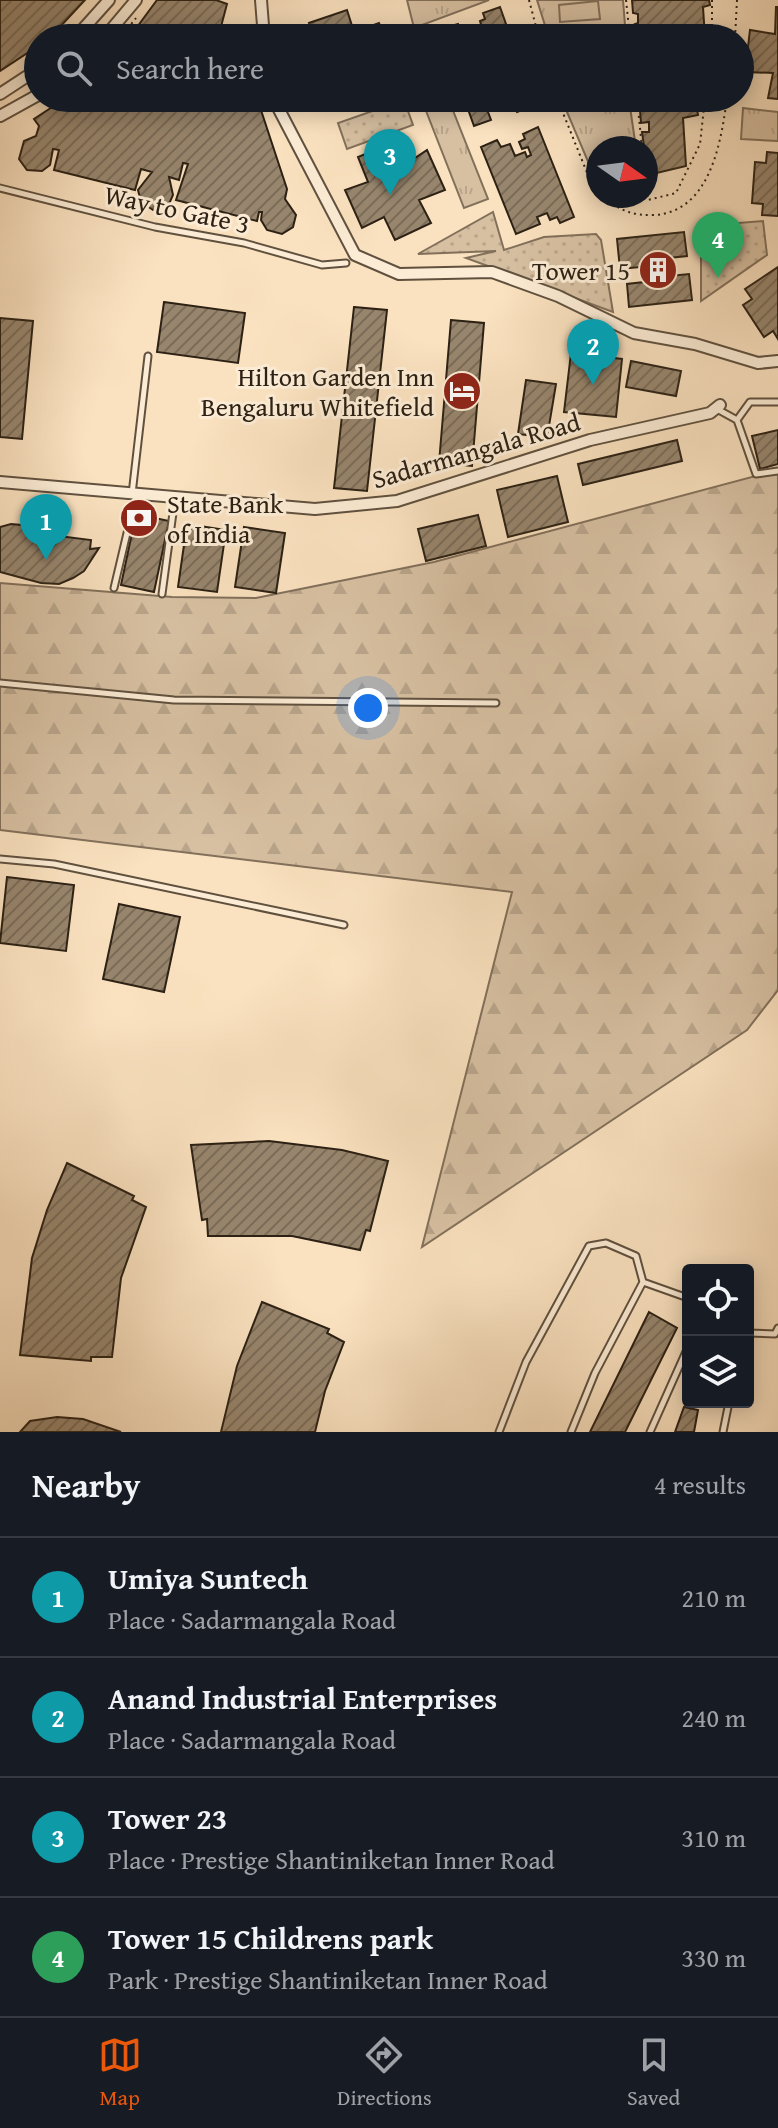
<!DOCTYPE html>
<html lang="en">
<head>
<meta charset="utf-8">
<style>
	body { margin:0; font-family:"Gentium Book Plus",serif; background:#20242c; color:#f1f3f6 }
	.controls { position:absolute; right:24px; bottom:24px; display:grid; overflow:hidden; border-radius:8px; box-shadow:0 4px 20px #0003 }
	.controls button { width:72px; height:72px; display:grid; place-items:center; padding:0; border:0; border-bottom:2px solid #363941; background:#171b24; color:#f1f3f6; font:40px sans-serif }
	.compass { position:absolute; left:586px; top:136px; width:72px; height:72px; border-radius:50%; background:#171b24; box-shadow:0 4px 20px #0003; rotate:104deg }
	.you { position:absolute; left:368px; top:708px; width:28px; height:28px; margin:-20px; border:6px solid #fff; border-radius:50%; background:#1a73e8; box-shadow:0 0 0 12px #1a73e833 }
	.badge { display:grid; place-items:center; width:52px; height:52px; border-radius:50%; background:#ea580c; color:#fff; font-size:26px; font-weight:700 }
	.pin { position:absolute; translate:-50% -66px; filter:drop-shadow(0 2px 4px #0008) }
	.pin::after { content:''; position:absolute; top:42px; width:28px; height:24px; background:inherit; clip-path:polygon(0 0,100% 0,50% 100%) }
	.list { margin:0; padding:0; list-style:none }
	h2 { display:flex; justify-content:space-between; align-items:center; height:104px; margin:0; padding:0 32px; font-size:34px }
	h2 small { font-size:26px; font-weight:400; color:#9ea1a6 }
	.list li { display:grid; grid-template-columns:52px 1fr auto; gap:24px; align-items:center; box-sizing:border-box; height:120px; padding:0 32px; border-top:2px solid #363941 }
	.list b { display:block; font-size:30px; white-space:nowrap }
	.list p { margin:0; font-size:26px; white-space:nowrap; color:#9ea1a6 }
	.list em { font-size:26px; font-style:normal; color:#9ea1a6 }
	.icon { flex:none; width:44px; height:44px; fill:none; stroke:currentColor; stroke-width:2; stroke-linecap:round; stroke-linejoin:round }
	.map { position:relative; flex:none; width:778px; height:1432px; overflow:hidden }
	.search { position:absolute; background:#171b24; box-shadow:0 4px 20px #0003; left:24px; right:24px; top:24px; height:88px; display:flex; align-items:center; gap:20px; box-sizing:border-box; padding:0 28px; border-radius:44px; color:#9ea1a6; font-size:30px }
	.sheet { height:584px; background:#171b24 }
	nav { display:flex; justify-content:space-around; align-items:center; box-sizing:border-box; height:112px; border-top:2px solid #363941; background:#171b24; font-size:22px; color:#9ea1a6 }
	nav a { display:grid; justify-items:center; gap:4px }
	nav .on { color:#ea580c }
	.map>svg:first-child { display:block }
</style>
</head>
<body>
<div class="map">
<svg width="778" height="1432" viewBox="0 0 778 1432">
	<defs>
		<pattern id="grass-dots" width="8" height="8" patternUnits="userSpaceOnUse" patternTransform="scale(2)"><rect width="8" height="8" fill="#d7c0a2"/><path d="M2 2h.1M6 6h.1" fill="none" stroke="#b9a58b" stroke-width="1.8" stroke-linecap="round"/></pattern>
		<pattern id="forest-firs" width="22" height="20" patternUnits="userSpaceOnUse" patternTransform="scale(2)"><rect width="22" height="20" fill="#d7c0a2"/><path d="M5 1l3.5 6h-7zM16 11l3.5 6h-7z" fill="#b9a58b"/></pattern>
		<pattern id="park-tufts" width="24" height="20" patternUnits="userSpaceOnUse" patternTransform="scale(2)"><rect width="24" height="20" fill="#d7c0a2"/><path d="M3 7l-1-3M5 7V3M7 7l1-3M15 17l-1-3M17 17v-4M19 17l1-3" fill="none" stroke="#b9a58b"/></pattern>
		<pattern id="building-hatch" width="6" height="6" patternUnits="userSpaceOnUse" patternTransform="scale(2)"><rect width="6" height="6" fill="#97856d"/><path d="M-1 1l2-2M0 6l6-6M5 7l2-2" fill="none" stroke="#7b6c58"/></pattern>
	</defs>
	<rect width="100%" height="100%" fill="#fae1bf"/>
	<filter id="stains"><feTurbulence type="fractalNoise" baseFrequency=".0025" numOctaves="4"/><feColorMatrix values="0 0 0 0 .2 0 0 0 0 .09 0 0 0 0 .02 0 0 0 .5 -.17"/></filter>
	<radialGradient id="worn" r=".72"><stop offset=".6" stop-color="#630" stop-opacity="0"/><stop offset="1" stop-color="#630" stop-opacity=".3"/></radialGradient>
	<path fill="url(#grass-dots)" stroke="#82705b" stroke-width="2" d="M404 100 413 125 347 149 338 123Z
		M493 212 504 250 544 237 596 234 601 240 613 312 466 258 496 251 418 254Z
		M763 221 767 255 701 301V226Z"/>
	<path fill="url(#forest-firs)" stroke="#82705b" stroke-width="2" d="M778 470V990L747 1030 422 1247 512 892 0 830V583L172 597 256 598 434 562Z"/>
	<path fill="url(#park-tufts)" stroke="#82705b" stroke-width="2" d="M407 0H489L414 28Z
		M537 0H623L626 38H549Z
		M421 98H448L488 199 464 208Z
		M629 100 636 148H598V185L564 105Z
		M743 108 778 112V141L741 139Z"/>
	<path fill="#d7c0a2" stroke="#82705b" stroke-width="2" d="M598 1 600 19 560 22 559 5Z"/>
	<path fill="url(#building-hatch)" stroke="#2c2114" stroke-width="2" d="M0 0H85L57 30 48 38H38V46L0 71Z
		M157 0H216L227 4 218 38H129Z
		M632 0H709L710 5 703 7 705 38H634L633 25 638 23V14L633 13Z
		M500 7 511 38H445L447 27 458 24 460 32 469 29 471 35 483 31 480 21 485 19 483 13Z
		M776 7H778V99L768 98 773 73 745 72 750 30 775 34Z
		M347 10 354 32 379 23 385 38H314L309 23Z
		M257 98 287 189 285 199 296 215 293 227 282 234 267 230 261 220 262 212H259L257 221 176 200 188 164 183 163 179 180 169 177 173 195 169 204 153 210 141 202 138 190 152 172 141 169 135 190 54 170 59 150 53 149 50 165 42 171 27 170 19 159 24 141 36 136 39 126 34 119 66 98Z
		M464 98H531L534 106 517 112 514 104 508 106 506 100 488 112 491 120 474 126Z
		M639 98H695L698 115 683 118 686 166 648 175 642 132H649V122L641 123Z
		M538 127 574 217 560 223 557 217 550 220 547 213 537 217 540 224 516 234 481 147 497 140 501 147 510 144 515 156 525 152 527 157 531 155 528 147 522 149 519 142 525 139 523 134Z
		M394 142 403 166 427 150 445 190 419 200 431 223 395 240 384 217 362 228 345 190 368 182 358 157Z
		M767 152 778 153V216L762 215 763 204 752 203 755 162 766 163Z
		M684 232 687 256 669 258V264H663L664 272H659L660 284 671 283 670 276 689 274 692 300 629 307 627 284 653 281 651 266 620 269 617 239Z
		M778 267V339L773 331 764 337 743 305 752 299 745 289Z
		M164 302 245 313 238 363 157 352Z
		M354 307 387 310 367 491 334 488Z
		M0 318 33 321 22 439 0 437Z
		M451 320 484 323 472 466 439 463Z
		M571 353 622 359 616 417 564 412Z
		M631 361 681 371 676 396 626 387Z
		M526 380 556 384 547 438 518 434Z
		M778 430V464L760 469 752 436Z
		M677 440 682 461 583 485 578 464Z
		M557 476 568 522 508 537 497 490Z
		M136 514 169 521 154 592 121 585Z
		M478 515 486 546 426 561 418 529Z
		M11 524 32 526 31 529 43 534 91 540 90 549 99 548 84 571 73 578 59 584 41 583 0 572V527Z
		M187 524 226 530 217 592 178 587Z
		M244 527 285 533 276 593 235 587Z
		M7 877 74 885 66 951 0 943Z
		M119 904 180 917 164 992 103 979Z
		M269 1141 342 1150 388 1161 370 1231 366 1230 360 1250 292 1236H208L207 1219 202 1220 191 1145Z
		M67 1163 134 1196 132 1200 146 1207 121 1278 112 1357H91V1361L20 1355 32 1258 47 1210Z
		M262 1302 329 1329 327 1333 344 1342 325 1391 315 1432H221L237 1366Z
		M649 1312 677 1328 625 1432H590Z
		M684 1407 698 1410 694 1432H675Z
		M57 1417 83 1419 121 1432H20L30 1421Z"/>
	<g fill="none" stroke-linecap="round" stroke-linejoin="round">
		<defs>
			<path id="service" d="M0 188 155 227 244 243 322 265 346 263
				M717 409 737 420 756 474 778 471
				M737 420 750 402H778
				M132 494 148 356
				M114 588 136 495
				M162 594 175 498
				M0 683 174 700 496 703
				M0 859 54 864 344 925
				M748 1333 775 1334 778 1328
				M499 1432 526 1362 589 1246 606 1243 636 1256 643 1282
				M571 1432 595 1373 643 1282 688 1298
				M650 1432 688 1347
				M723 1432 729 1402"/>
			<path id="minor" d="M261 0 264 38
				M75 38 109 0
				M104 38 136 0
				M0 94 38 69
				M273 98 355 255 399 274 492 272 558 296 634 333 695 344 758 363 778 361
				M0 116 38 95
				M0 482 315 509 397 501 590 440 710 413 720 405"/>
		</defs>
		<use href="#service" stroke="#60513f" stroke-width="9"/>
		<use href="#minor" stroke="#60513f" stroke-width="14"/>
		<path stroke="#2c2114" stroke-width="2" stroke-dasharray="2 4" stroke-linecap="butt" d="M529 0 539 38
			M626 0 630 38
			M58 38 67 30
			M120 38 136 18
			M712 38V0
			M735 38 737 0
			M557 98 592 185 598 191
			M637 98 642 148
			M646 183 648 200 676 193 700 144 705 98
			M603 196C618 210 633 216 654 215 710 212 721 143 727 98"/>
		<use href="#service" stroke="#fcecd5" stroke-width="5"/>
		<use href="#minor" stroke="#fcecd5" stroke-width="10"/>
	</g>
	<defs>
		<symbol id="building-disc" viewBox="-11 -11 22 22"><circle r="9.5" fill="#8f2418" stroke="#fcecd5"/><path d="M-4-6H4V6H1V3H-1V6H-4ZM-2.5-4.3h1.7v1.8h-1.7ZM.8-4.3h1.7v1.8H.8ZM-2.5-1h1.7V.8h-1.7ZM.8-1h1.7V.8H.8Z" fill="#fff"/></symbol>
		<symbol id="hotel-disc" viewBox="-11 -11 22 22"><circle r="9.5" fill="#8f2418" stroke="#fcecd5"/><path d="M-6-4.5h1.5V1H6V5H4.5V3h-9V5H-6ZM-4 0a1.8 1.8 0 1 1 3.6 0ZM.5 0V-2.5h3Q6-2.5 6 0Z" fill="#fff"/></symbol>
		<symbol id="bank-disc" viewBox="-11 -11 22 22"><circle r="9.5" fill="#8f2418" stroke="#fcecd5"/><path d="M-6-4H6V4H-6ZM0-2.3a2.3 2.3 0 1 0 0 4.6a2.3 2.3 0 1 0 0-4.6Z" fill="#fff"/></symbol>
	</defs>
	<g fill-rule="evenodd">
		<use href="#building-disc" x="636" y="248" width="44" height="44"/>
		<use href="#hotel-disc" x="440" y="369" width="44" height="44"/>
		<use href="#bank-disc" x="117" y="496" width="44" height="44"/>
	</g>
	<g text-anchor="middle" dominant-baseline="central" stroke-width="6" stroke-linejoin="round" paint-order="stroke">
		<g font-size="26" fill="#2c2114" stroke="#fcecd5">
			<text transform="translate(177 209) rotate(12)">Way to Gate 3</text>
			<text transform="translate(476 450) rotate(-16)">Sadarmangala Road</text>
		</g>
		<g font-size="26" fill="#2c2114" stroke="#fcecd5" text-anchor="end">
			<text x="630" y="270">Tower 15</text>
			<text x="434" y="376">Hilton Garden Inn<tspan x="434" dy="30">Bengaluru Whitefield</tspan></text>
			<text x="167" y="503" text-anchor="start">State Bank<tspan x="167" dy="30">of India</tspan></text>
		</g>
	</g>
	<rect width="100%" height="100%" filter="url(#stains)"/>
	<rect width="100%" height="100%" fill="url(#worn)"/>
</svg>
<div class="controls">
<button><svg class="icon" aria-label="locate" viewBox="0 0 24 24"><circle cx="12" cy="12" r="6"/><path d="M12 2v4M12 18v4M2 12h4M18 12h4"/></svg></button>
<button><svg class="icon" aria-label="layers" viewBox="0 0 24 24"><path d="M12 4l9 5-9 5-9-5zM3 14l9 5 9-5"/></svg></button>
</div>
<svg class="compass" viewBox="-18 -18 36 36"><path d="M0-13l5 13h-10z" fill="#e53935"/><path d="M0 13l5-13h-10z" fill="#9ea1a6"/></svg>
<div class="you"></div>
<div class="pin badge" style="left:46px;top:560px;background:#0f9aa8">1</div>
<div class="pin badge" style="left:593px;top:385px;background:#0f9aa8">2</div>
<div class="pin badge" style="left:390px;top:195px;background:#0f9aa8">3</div>
<div class="pin badge" style="left:718px;top:278px;background:#2e9e5b">4</div>
<div class="search"><svg class="icon" aria-label="search" viewBox="0 0 24 24"><circle cx="10" cy="10" r="6"/><path d="M15 15l6 6"/></svg>Search here</div>
</div>
<section class="sheet">
<h2>Nearby<small>4 results</small></h2>
<ul class="list">
<li><span class="badge" style="background:#0f9aa8">1</span><div><b>Umiya Suntech</b><p>Place · Sadarmangala Road</p></div><em>210 m</em></li>
<li><span class="badge" style="background:#0f9aa8">2</span><div><b>Anand Industrial Enterprises</b><p>Place · Sadarmangala Road</p></div><em>240 m</em></li>
<li><span class="badge" style="background:#0f9aa8">3</span><div><b>Tower 23</b><p>Place · Prestige Shantiniketan Inner Road</p></div><em>310 m</em></li>
<li><span class="badge" style="background:#2e9e5b">4</span><div><b>Tower 15 Childrens park</b><p>Park · Prestige Shantiniketan Inner Road</p></div><em>330 m</em></li>
</ul>
</section>
<nav>
<a class="on"><svg class="icon" aria-label="map" viewBox="0 0 24 24"><path d="M3 6l6-2 6 2 6-2v14l-6 2-6-2-6 2zM9 4v14M15 6v14"/></svg>Map</a>
<a><svg class="icon" aria-label="directions" viewBox="0 0 24 24"><path d="M12 3l9 9-9 9-9-9zM9 14v-3h6M13 9l2 2-2 2"/></svg>Directions</a>
<a><svg class="icon" aria-label="saved" viewBox="0 0 24 24"><path d="M7 4h10v16l-5-4-5 4z"/></svg>Saved</a>
</nav>
</body>
</html>
